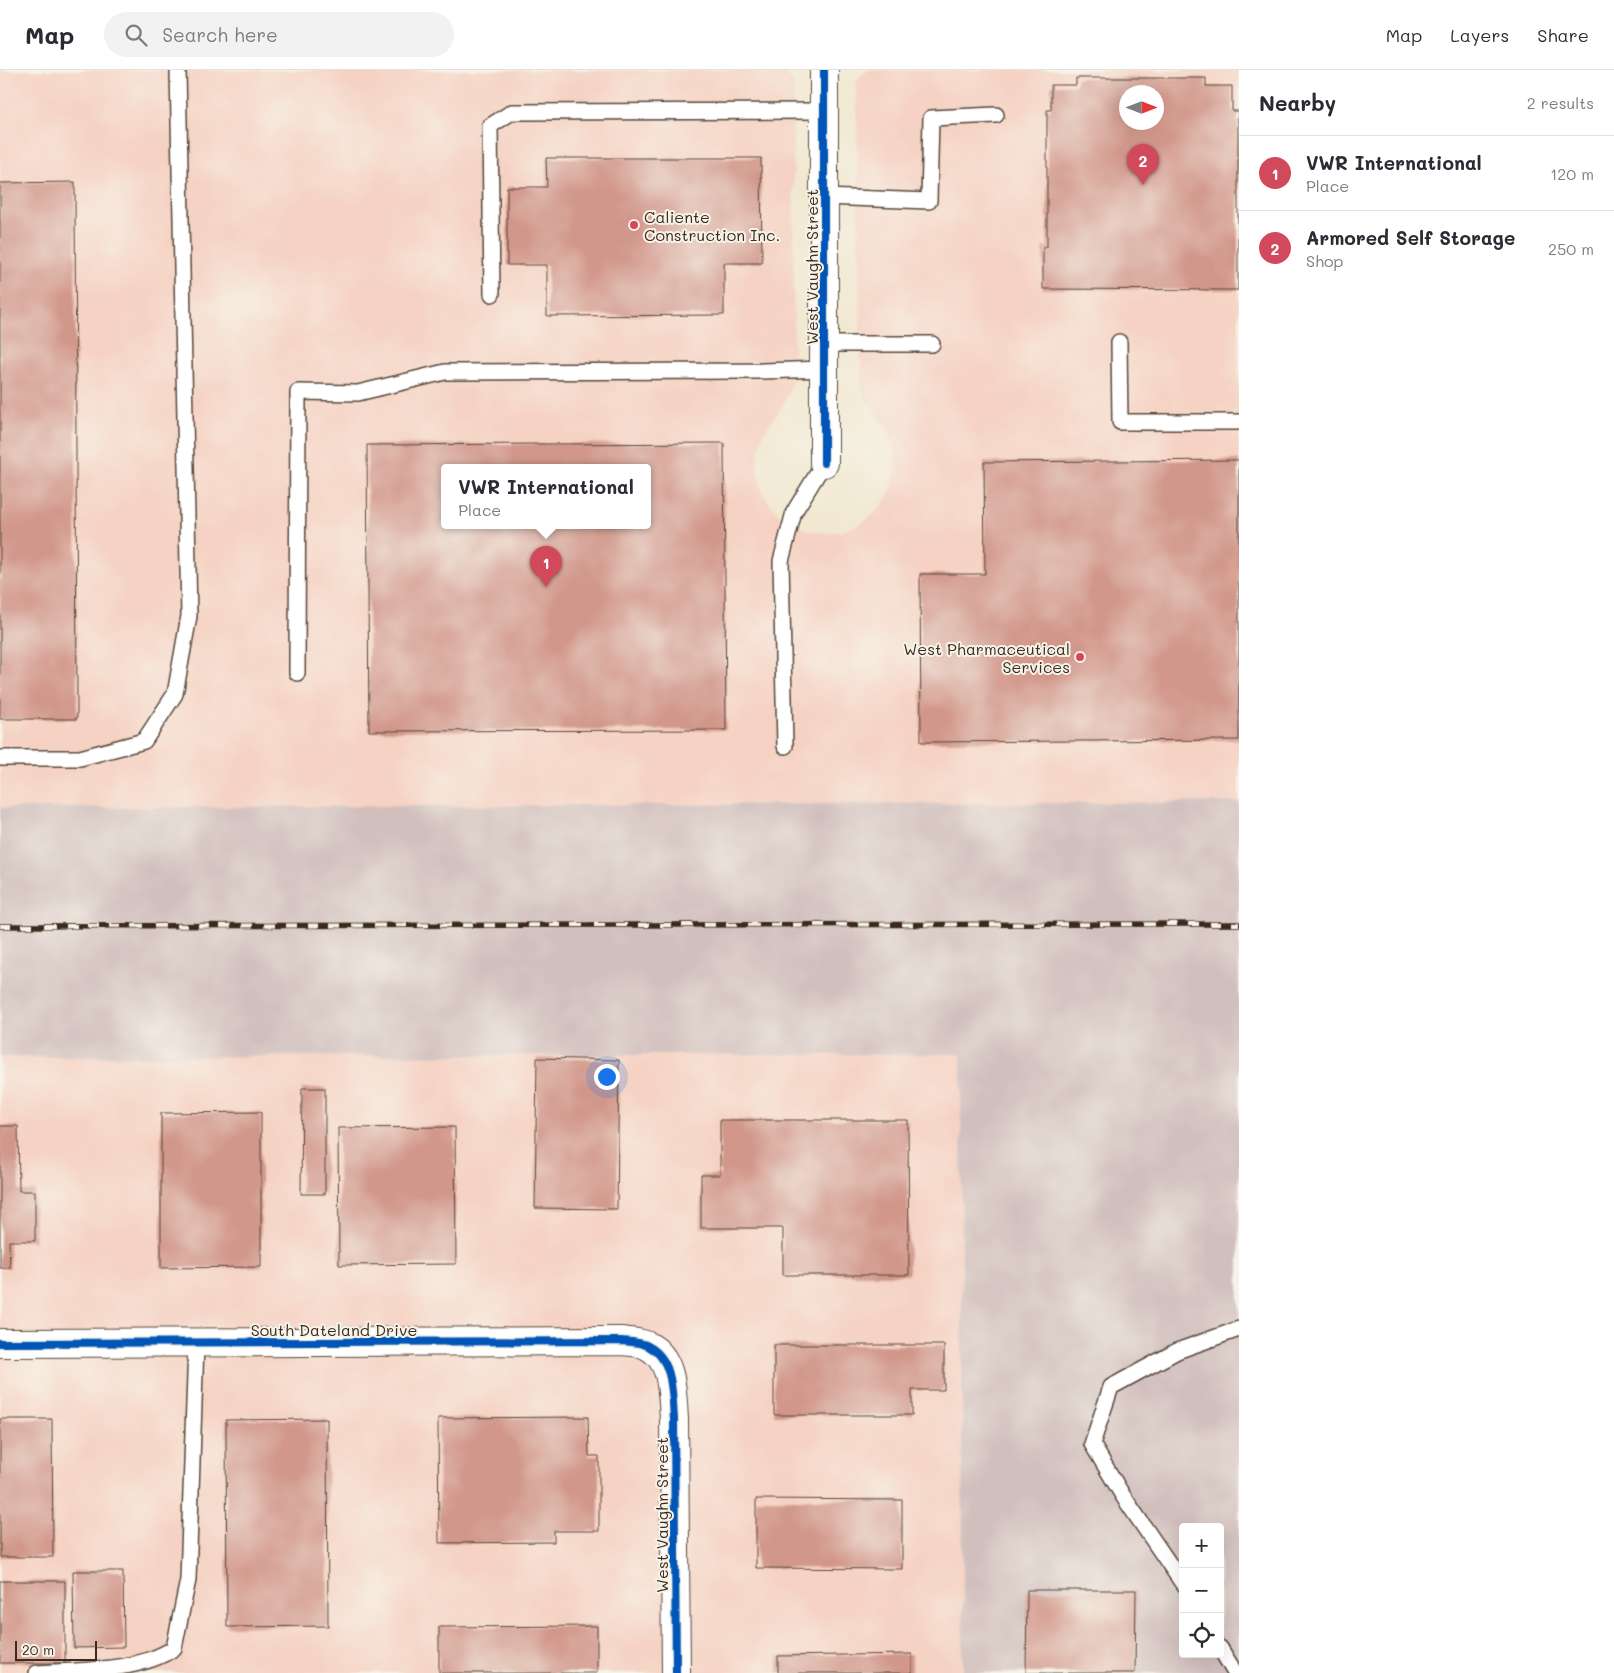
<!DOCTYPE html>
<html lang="en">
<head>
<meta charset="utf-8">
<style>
	body { margin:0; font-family:Mali,sans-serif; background:#f2f2f3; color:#2b2b33 }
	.controls { position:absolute; right:15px; bottom:15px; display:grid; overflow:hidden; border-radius:5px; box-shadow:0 5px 20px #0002 }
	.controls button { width:45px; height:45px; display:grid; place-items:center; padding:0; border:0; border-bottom:1px solid #e1e1e2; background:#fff; color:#2b2b33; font:25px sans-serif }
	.compass { position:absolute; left:1119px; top:15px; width:45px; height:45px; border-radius:50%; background:#fff; box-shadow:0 5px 20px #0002; rotate:90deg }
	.scale { position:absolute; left:15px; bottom:12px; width:82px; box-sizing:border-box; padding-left:5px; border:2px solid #3b2a1e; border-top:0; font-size:14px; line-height:18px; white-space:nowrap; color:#3b2a1e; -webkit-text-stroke:4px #f7f3e8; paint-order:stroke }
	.you { position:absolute; left:606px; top:1006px; width:18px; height:18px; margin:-12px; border:4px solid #fff; border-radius:50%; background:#1a73e8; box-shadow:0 0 0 8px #1a73e833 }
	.badge { display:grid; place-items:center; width:32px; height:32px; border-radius:50%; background:#d1495b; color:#fff; font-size:16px; font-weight:700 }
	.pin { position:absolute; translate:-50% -41px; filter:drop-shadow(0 1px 2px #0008) }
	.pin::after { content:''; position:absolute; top:26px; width:18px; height:15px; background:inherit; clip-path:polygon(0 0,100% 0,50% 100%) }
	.popup { position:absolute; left:441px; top:394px; width:210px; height:65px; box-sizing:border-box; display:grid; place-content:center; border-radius:5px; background:#fff; filter:drop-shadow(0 1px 4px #0005); font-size:16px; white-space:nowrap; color:#7c7c81 }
	.popup b { font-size:19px; color:#2b2b33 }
	.popup::after { content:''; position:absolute; left:50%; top:100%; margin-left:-10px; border:10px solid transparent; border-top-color:#fff }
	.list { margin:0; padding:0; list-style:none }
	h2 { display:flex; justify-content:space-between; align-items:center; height:65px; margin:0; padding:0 20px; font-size:21px }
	h2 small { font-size:16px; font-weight:400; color:#7c7c81 }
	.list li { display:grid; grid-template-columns:32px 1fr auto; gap:15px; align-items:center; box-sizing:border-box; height:75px; padding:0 20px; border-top:1px solid #e1e1e2 }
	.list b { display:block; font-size:19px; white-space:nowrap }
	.list p { margin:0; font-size:16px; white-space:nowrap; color:#7c7c81 }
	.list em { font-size:16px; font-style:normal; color:#7c7c81 }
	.icon { flex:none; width:28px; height:28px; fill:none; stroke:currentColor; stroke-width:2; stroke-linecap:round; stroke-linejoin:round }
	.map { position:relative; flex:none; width:1239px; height:1603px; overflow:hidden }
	header { display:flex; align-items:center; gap:30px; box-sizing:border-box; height:70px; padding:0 25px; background:#fff; border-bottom:1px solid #e1e1e2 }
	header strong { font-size:24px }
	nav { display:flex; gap:28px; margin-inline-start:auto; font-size:18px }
	.search { width:350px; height:45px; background:#f2f2f3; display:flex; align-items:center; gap:12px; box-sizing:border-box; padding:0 18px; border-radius:28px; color:#7c7c81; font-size:19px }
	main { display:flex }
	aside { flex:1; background:#fff }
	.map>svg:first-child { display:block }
</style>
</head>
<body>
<header>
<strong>Map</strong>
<div class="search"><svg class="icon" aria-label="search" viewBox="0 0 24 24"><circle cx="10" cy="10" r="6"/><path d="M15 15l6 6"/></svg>Search here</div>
<nav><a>Map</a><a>Layers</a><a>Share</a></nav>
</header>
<main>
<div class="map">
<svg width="1239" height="1603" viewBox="0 0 1239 1603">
	<rect width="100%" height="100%" fill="#f7f3e8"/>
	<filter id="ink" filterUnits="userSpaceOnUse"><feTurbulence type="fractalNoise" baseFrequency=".02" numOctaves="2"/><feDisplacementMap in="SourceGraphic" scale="10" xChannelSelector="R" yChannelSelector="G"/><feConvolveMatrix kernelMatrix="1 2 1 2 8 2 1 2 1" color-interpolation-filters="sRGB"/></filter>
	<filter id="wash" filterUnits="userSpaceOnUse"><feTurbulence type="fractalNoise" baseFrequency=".0096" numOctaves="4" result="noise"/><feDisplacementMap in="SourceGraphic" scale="20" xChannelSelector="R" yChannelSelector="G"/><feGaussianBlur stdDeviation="1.12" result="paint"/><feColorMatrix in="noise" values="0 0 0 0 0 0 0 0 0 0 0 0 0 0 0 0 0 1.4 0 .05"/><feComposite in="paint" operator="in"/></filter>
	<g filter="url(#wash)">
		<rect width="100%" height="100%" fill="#f2e8d1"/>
		<path fill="#f5d2c3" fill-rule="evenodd" d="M0 0H782L793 11 794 299 793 311 785 332 764 362 759 379 757 396 760 414 767 430 779 444 793 454 809 461 827 463 843 461 858 455 872 446 883 434 891 419 895 403V387L892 370 885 355 867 332 861 312 856 11 867 0H1239V732L0 738ZM1126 22H1156V52H1126ZM445 398H647V456H445Z
			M961 977 963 1603H0V981Z"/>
		<path fill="#d1bfbd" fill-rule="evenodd" d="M1239 732V1603H963L961 984 0 987V738ZM1183 1457H1220V1584H1183Z"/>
		<g id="blocks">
			<path fill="#d2978b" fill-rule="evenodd" d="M1076 8H1206V16H1232V41H1238V220L1043 219V177H1047V40H1051V15H1076ZM1126 22H1156V52H1126Z
				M546 88H761L762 193H724V245L547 246V195H507V117H547Z
				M75 112 77 649H0V113Z
				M724 373 726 660 369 661 367 375ZM445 398H647V456H445Z
				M1239 390V670L921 672 920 504H985L984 392Z
				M537 988 619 990 617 1139 535 1138Z
				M302 1018H325V1124H301Z
				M261 1042V1197L161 1198V1043Z
				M720 1050H908L909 1205H783V1158H701V1105H720Z
				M0 1056H18L19 1121H35V1171H9L10 1198H0Z
				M455 1057 456 1194 339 1195 338 1058Z
				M774 1275H944V1320H912V1345H774Z
				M588 1347 589 1386H599V1461H554V1472L439 1473 438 1348Z
				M0 1349H52L53 1487H0Z
				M327 1349 328 1556 227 1557 226 1350Z
				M756 1429 902 1430V1499L756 1498Z
				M73 1501H123L124 1577 74 1578Z
				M0 1511H65V1593H0Z
				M1027 1520H1136L1135 1603H1026Z
				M597 1556V1603H439V1557Z
				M912 1584V1603H778V1586Z"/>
		</g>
	</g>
	<g filter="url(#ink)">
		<use href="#blocks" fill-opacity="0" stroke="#564639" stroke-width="1"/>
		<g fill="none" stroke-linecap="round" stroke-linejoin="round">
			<defs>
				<path id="lane" d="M824 127 929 131 931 48 996 45
					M492 224 490 56 512 42 824 41
					M1119 272 1120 352H1239
					M824 274H932
					M297 603 298 322 358 323 445 302 762 301 824 299
					M785 676 781 491 794 442 824 393
					M0 688H80L144 671 175 624 189 546 178 0
					M1183 1514 1123 1426 1092 1374 1111 1317 1177 1281 1239 1259
					M1220 1578 1235 1603
					M37 1603C79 1600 139 1602 174 1578L188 1510 196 1274"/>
				<path id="street" d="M824 0V393
					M0 1273 621 1271C629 1272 641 1272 648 1276 674 1289 672 1324 674 1349L676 1603"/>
			</defs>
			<use href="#lane" stroke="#564639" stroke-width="18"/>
			<use href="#street" stroke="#564639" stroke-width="30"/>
			<use href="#lane" stroke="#fff" stroke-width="15"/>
			<use href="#street" stroke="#fff" stroke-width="28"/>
			<defs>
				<path id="rail" d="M0 856 1239 854"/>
			</defs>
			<use href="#rail" stroke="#3b2a1e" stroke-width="5.5"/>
			<use href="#rail" stroke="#f7f3e8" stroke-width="4" stroke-dasharray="11" stroke-linecap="butt"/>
			<defs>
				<path id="cycleway" d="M824 0V393
					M0 1273 621 1271C629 1272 641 1272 648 1276 674 1289 672 1324 674 1349L676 1603"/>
			</defs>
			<use href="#cycleway" stroke="#f7f3e8" stroke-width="11"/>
			<use href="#cycleway" stroke="#0057b8" stroke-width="8"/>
		</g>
	</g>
	<g fill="#d1495b" stroke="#f7f3e8" stroke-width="2">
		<circle cx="634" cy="155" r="5"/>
		<circle cx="1080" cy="587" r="5"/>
	</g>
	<g text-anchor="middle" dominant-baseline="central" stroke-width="4" stroke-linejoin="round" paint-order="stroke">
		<g font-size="16" fill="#3b2a1e" stroke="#f7f3e8" text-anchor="start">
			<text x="644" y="146">Caliente<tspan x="644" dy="18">Construction Inc.</tspan></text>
			<text x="1070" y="578" text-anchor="end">West Pharmaceutical<tspan x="1070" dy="18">Services</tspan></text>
		</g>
		<g font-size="16" fill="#3b2a1e" stroke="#f7f3e8">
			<text transform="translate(811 197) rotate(-90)">West Vaughn Street</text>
			<text x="334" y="1259">South Dateland Drive</text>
			<text transform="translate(661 1445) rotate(-90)">West Vaughn Street</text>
		</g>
	</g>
</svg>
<div class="controls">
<button>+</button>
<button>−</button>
<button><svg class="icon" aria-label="locate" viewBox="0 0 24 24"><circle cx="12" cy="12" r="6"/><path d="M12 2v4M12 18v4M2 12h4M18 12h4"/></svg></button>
</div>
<svg class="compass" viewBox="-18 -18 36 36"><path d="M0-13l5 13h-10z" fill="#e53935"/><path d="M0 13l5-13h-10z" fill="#7c7c81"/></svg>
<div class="scale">20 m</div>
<div class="you"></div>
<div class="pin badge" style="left:546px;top:517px">1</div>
<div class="popup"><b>VWR International</b>Place</div>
<div class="pin badge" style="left:1143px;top:115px">2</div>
</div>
<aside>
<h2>Nearby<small>2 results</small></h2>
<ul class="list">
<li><span class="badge">1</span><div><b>VWR International</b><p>Place</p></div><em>120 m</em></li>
<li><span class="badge">2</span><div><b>Armored Self Storage</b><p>Shop</p></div><em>250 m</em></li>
</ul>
</aside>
</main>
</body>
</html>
